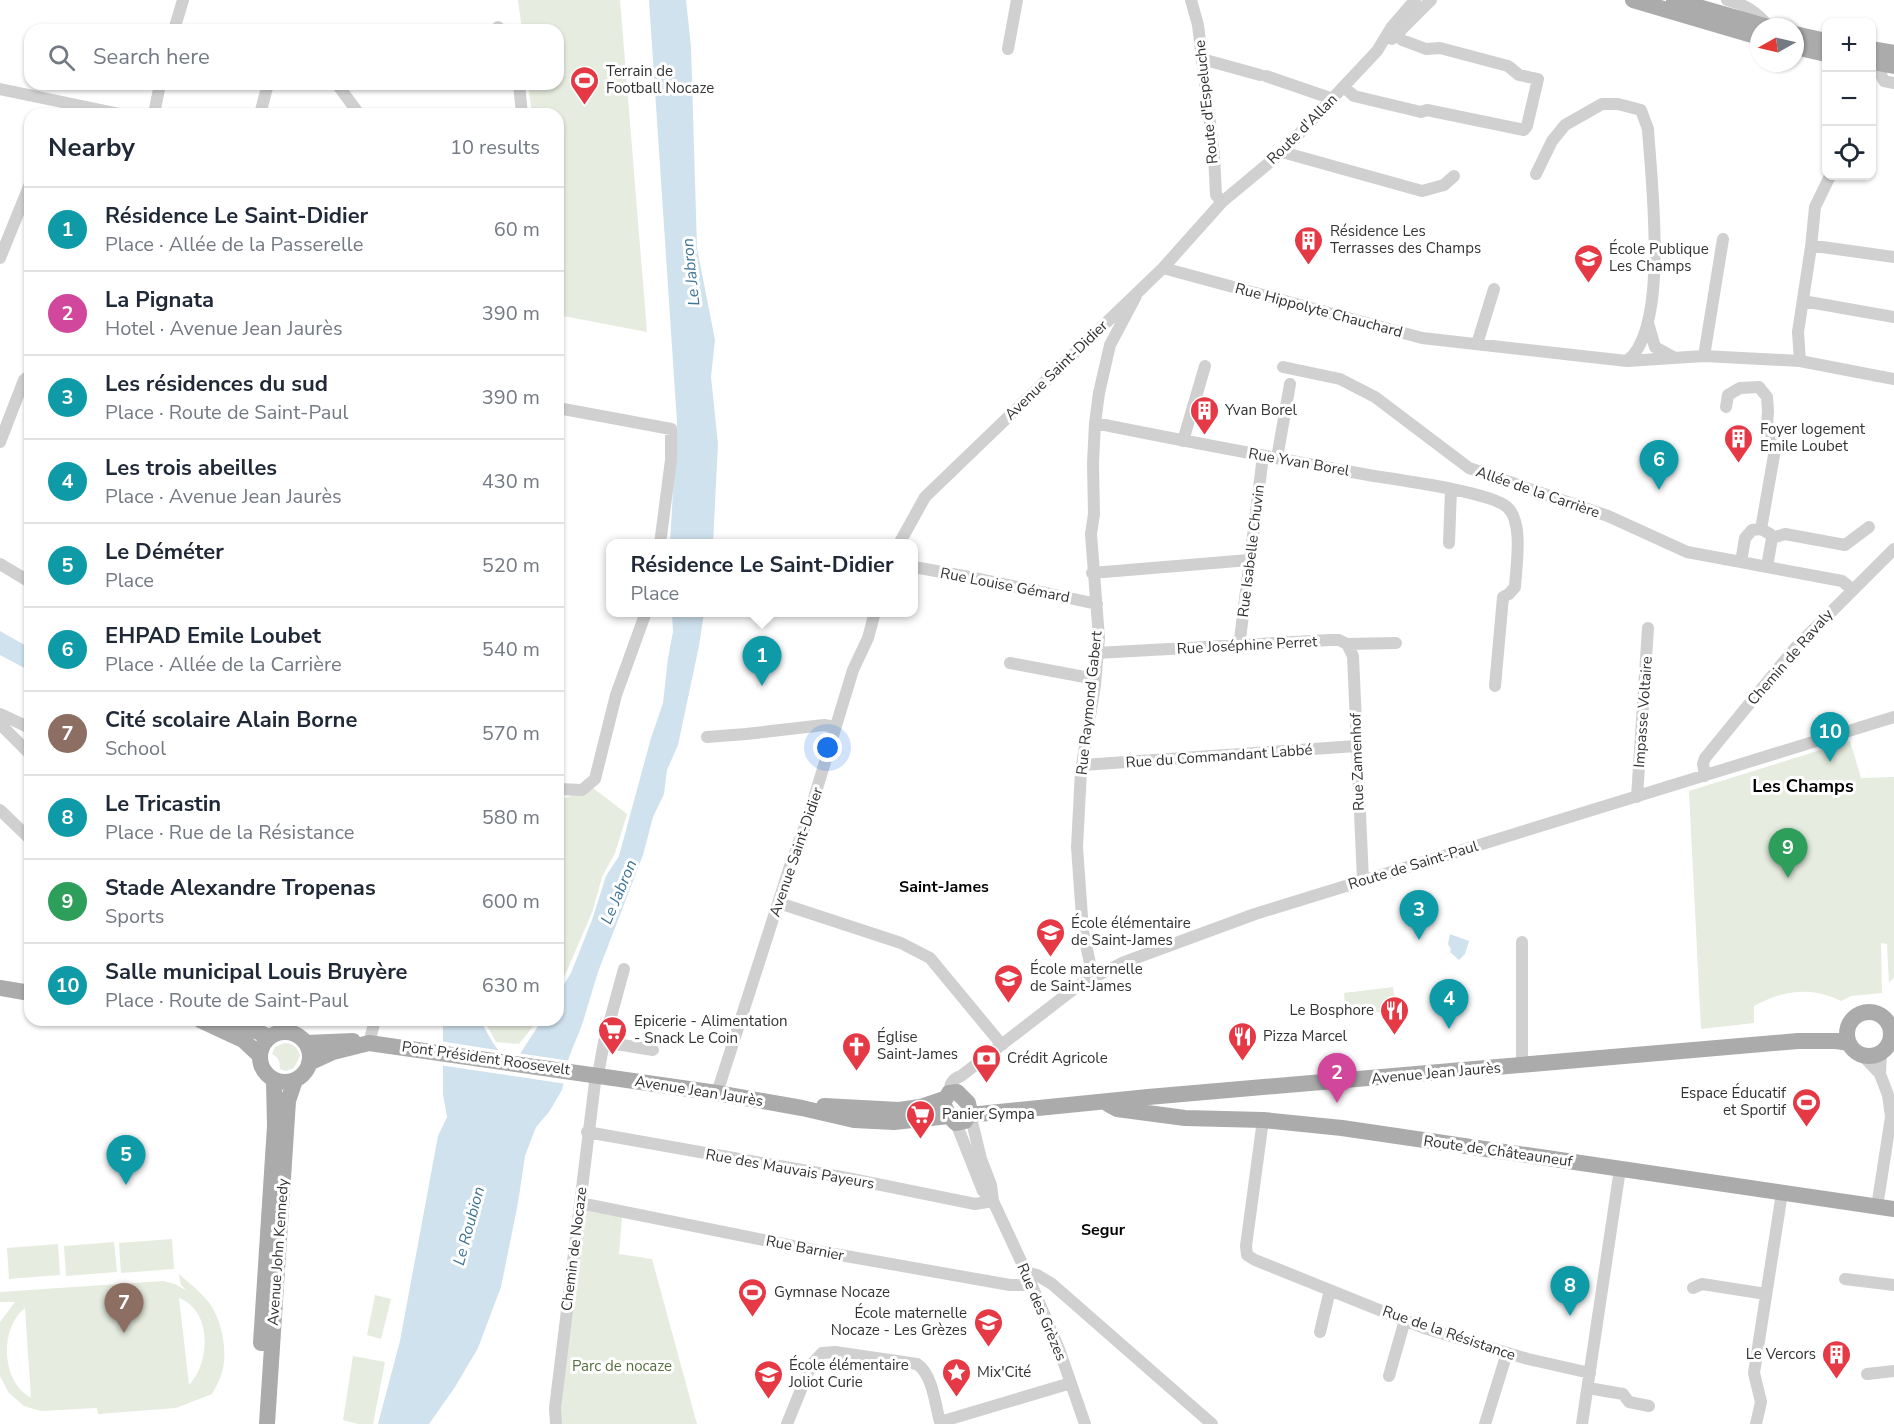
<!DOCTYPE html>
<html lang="en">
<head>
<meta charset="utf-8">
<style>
	body { margin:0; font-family:"Nunito Sans",sans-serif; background:#f6f6f7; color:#1f2937 }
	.controls { position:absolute; right:18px; top:18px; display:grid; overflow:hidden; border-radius:12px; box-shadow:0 2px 4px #0004 }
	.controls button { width:54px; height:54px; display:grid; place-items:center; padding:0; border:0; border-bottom:2px solid #e0e1e3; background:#fff; color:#1f2937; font:30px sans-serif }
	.compass { position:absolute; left:1750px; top:18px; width:54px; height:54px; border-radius:50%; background:#fff; box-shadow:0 2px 4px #0004; rotate:262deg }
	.you { position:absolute; left:828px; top:748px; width:21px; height:21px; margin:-15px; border:4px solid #fff; border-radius:50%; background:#1a73e8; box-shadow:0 0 0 9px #1a73e833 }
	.badge { display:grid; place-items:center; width:39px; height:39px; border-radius:50%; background:#e63946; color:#fff; font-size:20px; font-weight:700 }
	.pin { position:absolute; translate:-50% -50px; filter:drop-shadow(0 2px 3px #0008) }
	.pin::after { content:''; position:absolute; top:32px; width:21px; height:18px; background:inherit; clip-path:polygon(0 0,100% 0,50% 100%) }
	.popup { position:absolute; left:606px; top:539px; width:312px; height:78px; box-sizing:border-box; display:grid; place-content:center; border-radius:12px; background:#fff; filter:drop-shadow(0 2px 4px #0005); font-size:20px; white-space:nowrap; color:#747a83 }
	.popup b { font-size:22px; color:#1f2937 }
	.popup::after { content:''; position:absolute; left:50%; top:100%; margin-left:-12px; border:12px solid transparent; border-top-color:#fff }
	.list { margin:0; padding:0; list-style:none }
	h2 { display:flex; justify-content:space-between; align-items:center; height:78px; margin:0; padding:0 24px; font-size:26px }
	h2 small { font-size:20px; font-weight:400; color:#747a83 }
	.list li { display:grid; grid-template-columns:39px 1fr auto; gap:18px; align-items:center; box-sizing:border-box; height:84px; padding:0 24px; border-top:2px solid #e0e1e3 }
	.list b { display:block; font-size:22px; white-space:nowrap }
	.list p { margin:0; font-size:20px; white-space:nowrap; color:#747a83 }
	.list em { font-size:20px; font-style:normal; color:#747a83 }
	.icon { flex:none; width:33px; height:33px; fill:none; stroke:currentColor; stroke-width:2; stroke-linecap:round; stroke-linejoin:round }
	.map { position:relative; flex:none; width:1894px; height:1424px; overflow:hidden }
	.search { position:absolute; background:#fff; box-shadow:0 2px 4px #0004; left:24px; top:24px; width:540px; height:66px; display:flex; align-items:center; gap:15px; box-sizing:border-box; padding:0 21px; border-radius:18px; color:#747a83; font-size:22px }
	.panel { position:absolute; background:#fff; box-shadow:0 2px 4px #0004; left:24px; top:108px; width:540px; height:918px; border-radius:18px }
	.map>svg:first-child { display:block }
</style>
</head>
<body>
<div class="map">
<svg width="1894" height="1424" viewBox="0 0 1894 1424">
	<rect width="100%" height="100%" fill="#fff"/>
	<path fill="#e6ecdf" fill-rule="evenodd" d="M518 0H620L647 332 558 315V114H532L528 84H558V30H522Z
		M1850 741 1861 778 1894 777V977L1889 983 1887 944 1881 943 1882 993 1851 996 1841 1001C1812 986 1782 990 1754 1006V1023L1701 1029 1689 791Z
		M593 788 627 814 615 853 602 877 593 910 566 973 558 987V796L565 798Z
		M1393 987 1396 1010 1346 1016 1344 993Z
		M484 1020H538L519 1044 496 1042Z
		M284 1043C293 1043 298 1047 300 1056L294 1068 286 1071 280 1069C280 1062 279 1057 272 1054L275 1047Z
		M582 1209 622 1217 619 1254 652 1259 697 1424H559Z
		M172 1239 174 1269 121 1273 119 1243Z
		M114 1242 117 1272 66 1276 64 1246Z
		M58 1244 60 1275 9 1279 7 1248Z
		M179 1274C189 1283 202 1293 210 1304 222 1321 228 1352 222 1372 220 1380 216 1387 212 1394L176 1408 98 1414 97 1408 41 1411 24 1406 9 1393 0 1376V1322L15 1302H0V1292L163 1281 175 1284 187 1291 181 1285ZM179 1298C213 1311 210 1363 189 1385ZM25 1308 31 1398C0 1381 0 1327 25 1308Z
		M375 1295 391 1299 381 1339 367 1335Z
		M353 1356 385 1362 373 1424H358L343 1420Z"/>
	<path fill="#cfe2ee" d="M649 0H686L691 47 697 248 715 340 711 377 718 444 713 543H670L677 422Z
		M672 613H704L699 646 678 745 667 770 664 794 653 817 643 855 598 972 582 1025 569 1057 562 1090 549 1112 536 1127 525 1156 518 1203 501 1287 478 1348 455 1387 429 1424H378L400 1341 438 1136 447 1117 443 1094V1027L441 1020H480L493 1043 506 1060H516L542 1020H558V994L571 973 592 920 606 876 619 856 651 738 663 703 668 658 673 632Z
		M0 631 30 648V671L0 655Z
		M1450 934 1469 941 1465 954 1459 960 1450 952 1451 949 1448 944Z"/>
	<path fill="#fff" d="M439 1041 503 1051 508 1057H515L517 1053 571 1061 567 1084 439 1065Z"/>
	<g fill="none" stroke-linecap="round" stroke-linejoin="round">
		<path stroke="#d0d0d0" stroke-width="12" d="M1191 0 1198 25 1202 59 1214 155 1216 195 1222 202
			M1727 0C1746 5 1757 12 1769 27
			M498 27 501 30
			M174 30 183 0
			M1392 39 1431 0
			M1008 49 1017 0
			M1202 59 1260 75
			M1875 62 1884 81 1894 83
			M1266 76 1333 99
			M337 84 359 114
			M519 84 522 114
			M1344 87 1354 96 1421 112 1427 110 1524 130 1527 126 1538 79 1519 75 1508 66 1440 48 1426 49 1402 40 1391 28
			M0 89 120 114
			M154 114 160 84
			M260 114 268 84
			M1282 152 1422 191 1444 185 1454 176
			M1536 174 1552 141 1565 125 1602 104H1618L1641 110 1648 129C1651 180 1670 328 1627 361
			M1811 247H1822L1894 257
			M0 258 30 184
			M1163 268 1422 338 1627 361 1704 356 1800 361 1894 379
			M1803 301 1894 317
			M1648 323 1655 347 1673 357
			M1477 344 1494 289
			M1704 356 1723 239
			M1800 361 1798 332 1811 247 1815 207 1830 176
			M1283 367 1340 379 1375 397 1469 468 1608 516 1687 552 1741 562
			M1726 407 1728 395 1740 388 1759 387 1767 397 1768 411 1767 426 1776 444 1761 529 1770 534 1772 538
			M558 408 671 429V460L660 544
			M1095 423C1188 442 1281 459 1374 476 1400 480 1491 492 1507 507 1524 522 1516 566 1515 587L1509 594 1503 597 1495 686
			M1183 441 1205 366
			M0 442 24 380 30 375
			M1277 458 1290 384
			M1761 529 1752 530 1745 538 1741 562 1767 567
			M1449 543 1451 489
			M899 544 925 497 1163 268 1222 202 1282 152 1377 51 1391 28 1415 0
			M0 564 30 582
			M914 567 975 578 1097 604
			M1092 573 1249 560
			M1853 590 1842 581 1767 567 1772 538 1785 534 1845 545 1869 527
			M1347 644 1353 656 1363 880
			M1239 647 1263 456
			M1097 653 1330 640H1339L1347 644 1396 643
			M1010 663 1095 679
			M0 714 30 728
			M0 724 30 754
			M707 737 746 734 824 725 835 727
			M1083 765 1356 746
			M1705 776 1703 764 1705 758 1795 648 1894 549
			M558 789 582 790 595 779 616 695 646 612
			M1637 797 1648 628
			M0 810 30 839
			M779 903 901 943 930 958 1002 1045
			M1093 977 1083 931 1077 847 1081 771 1095 685 1099 638 1091 534 1094 514 1093 463 1095 423 1099 393 1110 345 1136 296
			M604 1042 653 1050
			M369 1043 375 1020
			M1863 1056 1880 1074 1888 1095 1891 1117 1877 1207
			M1522 1065V942
			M1880 1074 1881 1053
			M598 1075 604 1042 624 969
			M717 1093 790 866 808 818 853 670 868 638 875 612
			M949 1093C950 1084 952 1079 961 1076L1079 985 1122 963 1255 914 1894 717
			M968 1117 973 1126 981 1159 991 1185 993 1201 1026 1272 1059 1349 1085 1424
			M1263 1120 1246 1246 1247 1255 1255 1260 1424 1328 1528 1359 1590 1373
			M956 1123 983 1191 993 1201
			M587 1132 847 1178 975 1204 993 1201
			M580 1203 823 1252 1010 1285H1031
			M1026 1272 1037 1275 1052 1284 1212 1424
			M1845 1279 1894 1285
			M1693 1288 1702 1284 1766 1294
			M1320 1332 1330 1290
			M1867 1374 1894 1371
			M1389 1376 1405 1320
			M1588 1388 1623 1394 1629 1402 1649 1406
			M556 1424 555 1408 596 1074
			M787 1424 811 1365 822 1353 835 1352 917 1364C933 1375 935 1404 940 1422L1071 1383
			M1485 1424 1507 1353
			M1582 1424 1620 1169
			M1756 1424 1761 1402 1754 1373 1782 1193"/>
		<path stroke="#ababab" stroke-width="16" d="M1633 0 1759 37
			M1674 0 1768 27
			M1795 34 1826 41
			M1795 47 1826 54
			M1872 49 1894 53
			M1872 62 1894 66
			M0 988 30 993
			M1847 1034a22 22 0 1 1 44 0a22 22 0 1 1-44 0Z
			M200 1020 243 1040 258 1054
			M219 1020 241 1024 269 1037
			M260 1057a25 25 0 1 1 50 0a25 25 0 1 1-50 0Z
			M306 1043 353 1041
			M309 1063 333 1052 369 1043 717 1093 802 1108 854 1120 894 1122 949 1116
			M957 1092 968 1103 970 1112 965 1121 956 1123 949 1116 943 1103 949 1093Z
			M1108 1104 1117 1109 1185 1118 1263 1120 1342 1128 1894 1209
			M824 1106 899 1110 920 1107 944 1099
			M969 1115 1148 1097 1798 1041H1836L1849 1043
			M261 1343 275 1126 274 1080
			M267 1424 288 1101 295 1080"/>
	</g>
	<defs>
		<symbol id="stadium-pin" viewBox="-11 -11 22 30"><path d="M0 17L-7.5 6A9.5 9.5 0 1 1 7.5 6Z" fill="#e63946" stroke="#fff"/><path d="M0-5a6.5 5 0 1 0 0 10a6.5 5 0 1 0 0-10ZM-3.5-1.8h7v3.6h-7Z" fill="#fff"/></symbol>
		<symbol id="building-pin" viewBox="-11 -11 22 30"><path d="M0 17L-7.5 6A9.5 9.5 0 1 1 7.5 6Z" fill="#e63946" stroke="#fff"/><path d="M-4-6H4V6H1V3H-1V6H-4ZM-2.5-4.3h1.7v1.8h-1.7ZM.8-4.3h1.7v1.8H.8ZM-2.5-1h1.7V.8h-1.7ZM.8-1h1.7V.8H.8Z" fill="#fff"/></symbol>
		<symbol id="school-pin" viewBox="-11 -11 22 30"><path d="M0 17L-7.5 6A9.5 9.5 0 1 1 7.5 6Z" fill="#e63946" stroke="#fff"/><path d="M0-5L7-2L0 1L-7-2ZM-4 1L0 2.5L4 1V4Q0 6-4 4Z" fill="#fff"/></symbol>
		<symbol id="restaurant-pin" viewBox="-11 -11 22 30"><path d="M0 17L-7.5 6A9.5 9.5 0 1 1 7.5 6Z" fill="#e63946" stroke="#fff"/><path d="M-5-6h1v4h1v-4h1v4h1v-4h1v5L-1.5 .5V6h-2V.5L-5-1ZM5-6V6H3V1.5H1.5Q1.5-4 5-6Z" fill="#fff"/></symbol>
		<symbol id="supermarket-pin" viewBox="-11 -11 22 30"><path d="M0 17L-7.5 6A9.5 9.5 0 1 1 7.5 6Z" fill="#e63946" stroke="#fff"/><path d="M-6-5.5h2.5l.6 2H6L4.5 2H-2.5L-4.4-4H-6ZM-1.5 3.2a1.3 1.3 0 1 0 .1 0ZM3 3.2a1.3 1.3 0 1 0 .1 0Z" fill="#fff"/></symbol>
		<symbol id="church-pin" viewBox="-11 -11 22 30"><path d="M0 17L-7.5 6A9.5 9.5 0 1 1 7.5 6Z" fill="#e63946" stroke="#fff"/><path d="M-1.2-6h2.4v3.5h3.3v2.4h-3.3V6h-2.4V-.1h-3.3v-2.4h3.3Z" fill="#fff"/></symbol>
		<symbol id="bank-pin" viewBox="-11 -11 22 30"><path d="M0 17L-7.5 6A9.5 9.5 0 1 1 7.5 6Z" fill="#e63946" stroke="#fff"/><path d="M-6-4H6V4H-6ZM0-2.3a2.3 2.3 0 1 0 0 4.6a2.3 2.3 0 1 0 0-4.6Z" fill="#fff"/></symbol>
		<symbol id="sight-pin" viewBox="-11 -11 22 30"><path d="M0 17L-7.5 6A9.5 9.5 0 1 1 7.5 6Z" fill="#e63946" stroke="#fff"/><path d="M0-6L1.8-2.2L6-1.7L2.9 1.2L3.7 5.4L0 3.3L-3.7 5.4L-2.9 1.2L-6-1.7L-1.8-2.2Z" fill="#fff"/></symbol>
	</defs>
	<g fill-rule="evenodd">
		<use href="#stadium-pin" x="568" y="64" width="33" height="45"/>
		<use href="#building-pin" x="1292" y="224" width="33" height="45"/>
		<use href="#school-pin" x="1572" y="242" width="33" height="45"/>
		<use href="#building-pin" x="1188" y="394" width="33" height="45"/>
		<use href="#building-pin" x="1722" y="422" width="33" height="45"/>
		<use href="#school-pin" x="1034" y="916" width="33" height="45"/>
		<use href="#school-pin" x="992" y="962" width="33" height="45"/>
		<use href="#restaurant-pin" x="1378" y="994" width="33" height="45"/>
		<use href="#supermarket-pin" x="596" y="1014" width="33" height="45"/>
		<use href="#restaurant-pin" x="1226" y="1020" width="33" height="45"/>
		<use href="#church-pin" x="840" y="1030" width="33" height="45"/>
		<use href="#bank-pin" x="970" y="1042" width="33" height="45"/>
		<use href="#stadium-pin" x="1790" y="1086" width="33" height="45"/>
		<use href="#supermarket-pin" x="904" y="1098" width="33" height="45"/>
		<use href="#stadium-pin" x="736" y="1276" width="33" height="45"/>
		<use href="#school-pin" x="972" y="1306" width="33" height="45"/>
		<use href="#building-pin" x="1820" y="1338" width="33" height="45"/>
		<use href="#sight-pin" x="940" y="1356" width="33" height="45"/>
		<use href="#school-pin" x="752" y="1358" width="33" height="45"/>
	</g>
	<g text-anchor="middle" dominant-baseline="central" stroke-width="6" stroke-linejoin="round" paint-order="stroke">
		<g font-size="15" fill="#333" stroke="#fff" text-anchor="start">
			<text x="606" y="71">Terrain de<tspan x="606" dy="17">Football Nocaze</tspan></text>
			<text x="1330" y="231">Résidence Les<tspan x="1330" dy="17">Terrasses des Champs</tspan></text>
			<text x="1609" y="249">École Publique<tspan x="1609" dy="17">Les Champs</tspan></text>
			<text x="1225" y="410">Yvan Borel</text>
			<text x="1760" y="429">Foyer logement<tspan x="1760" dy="17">Emile Loubet</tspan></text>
			<text x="1071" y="923">École élémentaire<tspan x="1071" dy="17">de Saint-James</tspan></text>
			<text x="1030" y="969">École maternelle<tspan x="1030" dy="17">de Saint-James</tspan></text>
			<text x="1374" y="1010" text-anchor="end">Le Bosphore</text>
			<text x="634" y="1021">Epicerie - Alimentation<tspan x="634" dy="17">- Snack Le Coin</tspan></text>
			<text x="1263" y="1036">Pizza Marcel</text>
			<text x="877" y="1037">Église<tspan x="877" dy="17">Saint-James</tspan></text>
			<text x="1007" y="1058">Crédit Agricole</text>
			<text x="1786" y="1093" text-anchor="end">Espace Éducatif<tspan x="1786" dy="17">et Sportif</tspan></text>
			<text x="942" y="1114">Panier Sympa</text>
			<text x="774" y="1292">Gymnase Nocaze</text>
			<text x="967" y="1313" text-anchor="end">École maternelle<tspan x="967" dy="17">Nocaze - Les Grèzes</tspan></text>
			<text x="1816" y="1354" text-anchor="end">Le Vercors</text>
			<text x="789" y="1365">École élémentaire<tspan x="789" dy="17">Joliot Curie</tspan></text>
			<text x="977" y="1372">Mix'Cité</text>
		</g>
		<g font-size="15" fill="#333" stroke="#fff">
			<text transform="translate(1206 102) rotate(-96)">Route d'Espeluche</text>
			<text transform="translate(1302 129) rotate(-45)">Route d'Allan</text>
			<text transform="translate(1319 310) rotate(15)">Rue Hippolyte Chauchard</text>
			<text transform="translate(1056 370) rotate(-44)">Avenue Saint-Didier</text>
			<text transform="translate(1299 462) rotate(10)">Rue Yvan Borel</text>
			<text transform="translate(1538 492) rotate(19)">Allée de la Carrière</text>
			<text transform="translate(1251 551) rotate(-83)">Rue Isabelle Chuvin</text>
			<text transform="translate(1005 585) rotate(11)">Rue Louise Gémard</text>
			<text transform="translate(1247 645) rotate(-3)">Rue Joséphine Perret</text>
			<text transform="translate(1790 657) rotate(-49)">Chemin de Ravaly</text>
			<text transform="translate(1089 703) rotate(-84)">Rue Raymond Gabert</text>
			<text transform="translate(1643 712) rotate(-86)">Impasse Voltaire</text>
			<text transform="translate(1219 756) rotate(-4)">Rue du Commandant Labbé</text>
			<text transform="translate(1357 762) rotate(-92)">Rue Zamenhof</text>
			<text transform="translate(796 852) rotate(-71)">Avenue Saint-Didier</text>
			<text transform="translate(1413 865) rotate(-17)">Route de Saint-Paul</text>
			<text transform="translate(486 1058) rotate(8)">Pont Président Roosevelt</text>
			<text transform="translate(1436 1073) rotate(-5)">Avenue Jean Jaurès</text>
			<text transform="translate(699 1091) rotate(9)">Avenue Jean Jaurès</text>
			<text transform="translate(1498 1151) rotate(8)">Route de Châteauneuf</text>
			<text transform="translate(790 1169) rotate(10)">Rue des Mauvais Payeurs</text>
			<text transform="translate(805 1248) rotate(11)">Rue Barnier</text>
			<text transform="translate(574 1249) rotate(-83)">Chemin de Nocaze</text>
			<text transform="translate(278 1252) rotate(-86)">Avenue John Kennedy</text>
			<text transform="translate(1042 1312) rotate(67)">Rue des Grèzes</text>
			<text transform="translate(1449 1333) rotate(19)">Rue de la Résistance</text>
		</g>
		<g font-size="15" fill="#56703f" stroke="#fff">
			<text x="622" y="1366">Parc de nocaze</text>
		</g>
		<g font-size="16" font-style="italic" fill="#3f7597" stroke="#fff">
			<text transform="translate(691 272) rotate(-96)">Le Jabron</text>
			<text transform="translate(619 892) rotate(-67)">Le Jabron</text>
			<text transform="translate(469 1226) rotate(-75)">Le Roubion</text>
		</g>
		<g font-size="16" font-weight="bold" fill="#000" stroke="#fff">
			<text x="944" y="887">Saint-James</text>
			<text x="1103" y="1230">Segur</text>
		</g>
		<g font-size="18" font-weight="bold" fill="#000" stroke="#fff">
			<text x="1803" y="786">Les Champs</text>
		</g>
	</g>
</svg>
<div class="controls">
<button>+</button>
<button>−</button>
<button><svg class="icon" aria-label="locate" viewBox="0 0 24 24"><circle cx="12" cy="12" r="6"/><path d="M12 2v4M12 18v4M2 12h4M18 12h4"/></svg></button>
</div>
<svg class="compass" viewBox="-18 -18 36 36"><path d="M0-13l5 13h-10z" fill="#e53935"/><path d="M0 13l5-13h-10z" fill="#747a83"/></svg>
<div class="you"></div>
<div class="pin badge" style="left:762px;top:686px;background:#0f9aa8">1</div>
<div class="popup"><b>Résidence Le Saint-Didier</b>Place</div>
<div class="pin badge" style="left:1337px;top:1103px;background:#d1479c">2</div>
<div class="pin badge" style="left:1419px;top:940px;background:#0f9aa8">3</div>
<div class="pin badge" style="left:1449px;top:1029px;background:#0f9aa8">4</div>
<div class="pin badge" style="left:126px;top:1185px;background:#0f9aa8">5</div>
<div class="pin badge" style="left:1659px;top:490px;background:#0f9aa8">6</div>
<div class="pin badge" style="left:124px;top:1333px;background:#8d6e63">7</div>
<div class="pin badge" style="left:1570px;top:1316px;background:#0f9aa8">8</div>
<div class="pin badge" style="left:1788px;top:878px;background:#2e9e5b">9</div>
<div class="pin badge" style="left:1830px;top:762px;background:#0f9aa8">10</div>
<div class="search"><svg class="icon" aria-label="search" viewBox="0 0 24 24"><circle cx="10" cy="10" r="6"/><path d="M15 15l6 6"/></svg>Search here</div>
<section class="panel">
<h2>Nearby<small>10 results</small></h2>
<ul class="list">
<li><span class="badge" style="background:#0f9aa8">1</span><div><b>Résidence Le Saint-Didier</b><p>Place · Allée de la Passerelle</p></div><em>60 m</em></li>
<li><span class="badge" style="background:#d1479c">2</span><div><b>La Pignata</b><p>Hotel · Avenue Jean Jaurès</p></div><em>390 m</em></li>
<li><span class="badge" style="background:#0f9aa8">3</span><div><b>Les résidences du sud</b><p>Place · Route de Saint-Paul</p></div><em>390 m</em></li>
<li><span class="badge" style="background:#0f9aa8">4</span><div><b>Les trois abeilles</b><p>Place · Avenue Jean Jaurès</p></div><em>430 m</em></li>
<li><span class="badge" style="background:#0f9aa8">5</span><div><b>Le Déméter</b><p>Place</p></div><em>520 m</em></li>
<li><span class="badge" style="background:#0f9aa8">6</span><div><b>EHPAD Emile Loubet</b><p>Place · Allée de la Carrière</p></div><em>540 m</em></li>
<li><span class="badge" style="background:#8d6e63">7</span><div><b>Cité scolaire Alain Borne</b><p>School</p></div><em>570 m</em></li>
<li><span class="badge" style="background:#0f9aa8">8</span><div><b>Le Tricastin</b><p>Place · Rue de la Résistance</p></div><em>580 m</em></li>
<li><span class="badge" style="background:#2e9e5b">9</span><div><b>Stade Alexandre Tropenas</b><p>Sports</p></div><em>600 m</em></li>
<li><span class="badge" style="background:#0f9aa8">10</span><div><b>Salle municipal Louis Bruyère</b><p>Place · Route de Saint-Paul</p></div><em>630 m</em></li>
</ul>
</section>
</div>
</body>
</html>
